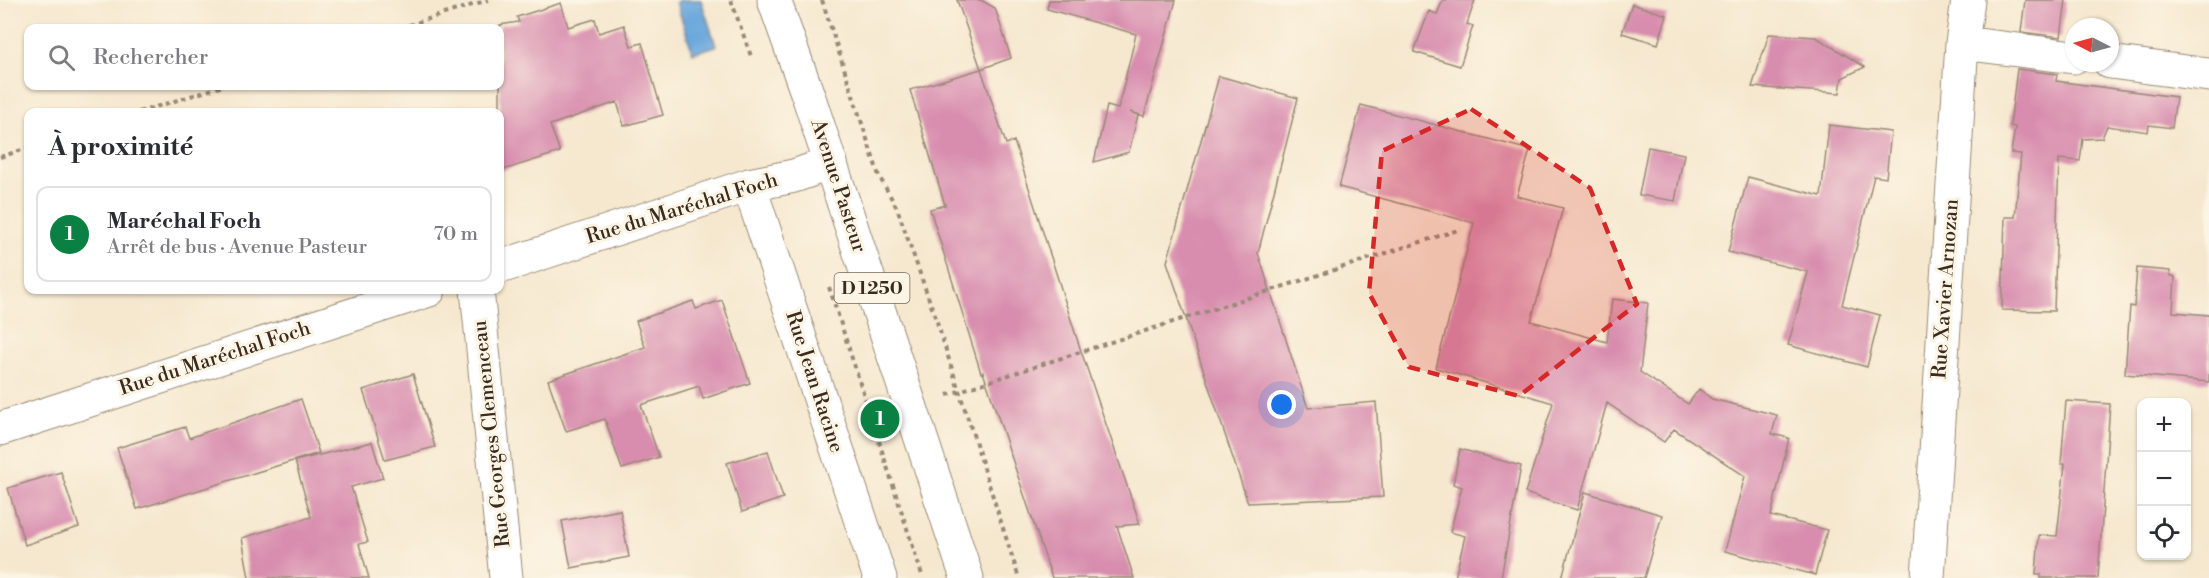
<!DOCTYPE html>
<html lang="fr">
<head>
<meta charset="utf-8">
<style>
	body { margin:0; font-family:"Libre Bodoni",serif; background:#f7f7f7; color:#2b2b33 }
	.controls { position:absolute; right:18px; bottom:18px; display:grid; overflow:hidden; border-radius:12px; box-shadow:0 2px 4px #0004 }
	.controls button { width:54px; height:54px; display:grid; place-items:center; padding:0; border:0; border-bottom:2px solid #e1e1e2; background:#fff; color:#2b2b33; font:30px sans-serif }
	.compass { position:absolute; left:2065px; top:18px; width:54px; height:54px; border-radius:50%; background:#fff; box-shadow:0 2px 4px #0004; rotate:276deg }
	.you { position:absolute; left:1282px; top:405px; width:21px; height:21px; margin:-15px; border:4px solid #fff; border-radius:50%; background:#1a73e8; box-shadow:0 0 0 9px #1a73e833 }
	.badge { display:grid; place-items:center; width:39px; height:39px; border-radius:50%; background:#0b8043; color:#fff; font-size:20px; font-weight:700 }
	.pin { position:absolute; translate:-50% -50%; border:3px solid #fff; box-shadow:0 2px 6px #0006 }
	.list { margin:0; padding:0; list-style:none }
	h2 { display:flex; justify-content:space-between; align-items:center; height:78px; margin:0; padding:0 24px; font-size:26px }
	h2 small { font-size:20px; font-weight:400; color:#7c7c81 }
	.list li { display:grid; grid-template-columns:39px 1fr auto; gap:18px; align-items:center; box-sizing:border-box; height:96px; margin:0 12px 12px; padding:0 12px; border:2px solid #e1e1e2; border-radius:12px }
	.list b { display:block; font-size:22px; white-space:nowrap }
	.list p { margin:0; font-size:20px; white-space:nowrap; color:#7c7c81 }
	.list em { font-size:20px; font-style:normal; color:#7c7c81 }
	.icon { flex:none; width:33px; height:33px; fill:none; stroke:currentColor; stroke-width:2; stroke-linecap:round; stroke-linejoin:round }
	.map { position:relative; flex:none; width:2209px; height:578px; overflow:hidden }
	.search { position:absolute; background:#fff; box-shadow:0 2px 4px #0004; left:24px; top:24px; width:480px; height:66px; display:flex; align-items:center; gap:15px; box-sizing:border-box; padding:0 21px; border-radius:12px; color:#7c7c81; font-size:22px }
	.panel { position:absolute; background:#fff; box-shadow:0 2px 4px #0004; left:24px; top:108px; width:480px; height:186px; border-radius:12px }
	.map>svg:first-child { display:block }
</style>
</head>
<body>
<div class="map">
<svg width="2209" height="578" viewBox="0 0 2209 578">
	<rect width="100%" height="100%" fill="#fcf5e5"/>
	<filter id="ink" filterUnits="userSpaceOnUse"><feTurbulence type="fractalNoise" baseFrequency=".0167" numOctaves="2"/><feDisplacementMap in="SourceGraphic" scale="12" xChannelSelector="R" yChannelSelector="G"/><feConvolveMatrix kernelMatrix="1 2 1 2 8 2 1 2 1" color-interpolation-filters="sRGB"/></filter>
	<filter id="wash" filterUnits="userSpaceOnUse"><feTurbulence type="fractalNoise" baseFrequency=".008" numOctaves="4" result="noise"/><feDisplacementMap in="SourceGraphic" scale="24" xChannelSelector="R" yChannelSelector="G"/><feGaussianBlur stdDeviation="1.35" result="paint"/><feColorMatrix in="noise" values="0 0 0 0 0 0 0 0 0 0 0 0 0 0 0 0 0 1.4 0 .05"/><feComposite in="paint" operator="in"/></filter>
	<g filter="url(#wash)">
		<rect width="100%" height="100%" fill="#f6e8cf"/>
		<path fill="#69a7db" stroke="#52687c" stroke-width="1.5" d="M682 0H701L716 46 693 53 676 2Z"/>
		<g id="blocks">
			<path fill="#d88dae" d="M957 0H981L995 8 1011 58 981 69Z
				M1049 0H1176L1144 116 1130 112 1138 115 1129 152 1094 162 1107 106 1118 109 1136 34 1047 9Z
				M1443 0H1475L1467 24 1473 26 1460 66 1414 52 1429 11 1437 14Z
				M2025 0H2066L2061 37 2021 32Z
				M561 3 568 27 595 19 599 33 624 25 631 46 642 43 663 115 624 126 617 102 550 125 560 152 500 171V25L519 22 517 17Z
				M1632 4 1667 15 1658 44 1622 33Z
				M1769 34 1816 37 1865 67 1842 78 1840 93 1752 87Z
				M981 69 1006 144 1014 141 1078 342 1140 524 1117 526 1134 578H1052L983 372 981 373 930 209 945 205 910 90Z
				M2017 69 2057 74 2056 81 2176 97 2172 128 2149 125 2148 132 2107 126 2102 138 2083 139 2080 161 2059 159 2054 311 2002 310 2005 217H2015L2021 154 2011 153 2015 127 2010 126Z
				M1219 76 1298 98 1258 253 1308 408 1376 402 1383 497 1248 503 1167 262Z
				M1361 105 1530 150 1517 196 1563 208 1531 321 1607 342 1612 299 1648 303 1640 372 1688 404 1699 389 1712 399 1777 415 1772 434 1789 438 1771 516 1827 530 1815 575 1725 551 1745 476 1674 429 1664 442 1607 403 1577 510 1525 493 1553 403 1436 368 1474 223 1339 187Z
				M1829 125 1891 132 1886 178 1874 176 1842 305 1880 315 1867 367 1788 345 1808 272 1728 252 1748 177 1821 196Z
				M1648 147 1684 154 1675 201 1639 195Z
				M2137 268 2170 271V275L2175 277 2173 312 2209 315V382L2125 374 2130 306 2134 307Z
				M722 300 750 383 703 399 699 386 641 405 659 457 622 469 605 419 566 431 548 380 645 347 636 321 693 301 696 309Z
				M413 374 435 447 385 460 363 390Z
				M301 399 319 453 137 509 117 448 185 427 189 438Z
				M2066 401 2110 404 2098 578H2041V574H2036L2039 535 2057 536 2065 464H2061Z
				M372 442 383 478 351 487 368 542 359 544 369 578H249L242 538 311 517 295 461Z
				M1460 449 1521 466 1501 578H1455L1465 536 1450 532 1462 487 1453 484Z
				M768 451 783 498 742 512 727 463Z
				M61 472 79 527 25 545 8 488Z
				M1585 492 1662 515 1644 578H1562Z
				M620 510 629 557 571 568 562 521Z"/>
		</g>
	</g>
	<g filter="url(#ink)">
		<use href="#blocks" fill-opacity="0" stroke="#988976" stroke-width="1.5"/>
		<g fill="none" stroke-linecap="round" stroke-linejoin="round">
			<defs>
				<path id="street" d="M1962 43 2074 57
					M2110 62 2209 75
					M749 185 880 578
					M500 267 749 185 794 176 831 163
					M477 290 506 578
					M0 429 429 290
					M1928 578 1962 43 1968 0"/>
				<path id="primary" d="M774 0 810 101 967 578"/>
			</defs>
			<use href="#street" stroke="#988976" stroke-width="35"/>
			<use href="#primary" stroke="#988976" stroke-width="35"/>
			<path stroke="#988976" stroke-width="4" stroke-dasharray="4.5 4.5" stroke-linecap="butt" d="M731 0 752 59
				M822 0 879 176 897 208 937 322 1019 578
				M400 28 488 0
				M139 112 223 86
				M0 157 28 148
				M829 287 923 578
				M947 395 1461 229"/>
			<use href="#street" stroke="#fff" stroke-width="33"/>
			<use href="#primary" stroke="#fff" stroke-width="33"/>
		</g>
	</g>
	<path fill="#d62828" fill-opacity="0.2" stroke="#d62828" stroke-width="4.5" stroke-dasharray="12 8" stroke-linejoin="round" d="M1471 109 1590 188 1637 304 1519 396 1409 367 1369 293 1382 151Z"/>
	<g text-anchor="middle" dominant-baseline="central" stroke-width="6" stroke-linejoin="round" paint-order="stroke">
		<rect fill="#fcf5e5" stroke="#75675a" stroke-width="1.5" x="834.5" y="273" width="75" height="30" rx="4.5"/>
		<g font-size="18" font-weight="bold" fill="#3b2a1e">
			<text x="872" y="288">D 1250</text>
		</g>
		<g font-size="20" fill="#3b2a1e" stroke="#fcf5e5">
			<text transform="translate(838 186) rotate(72)">Avenue Pasteur</text>
			<text transform="translate(682 209) rotate(-17)">Rue du Maréchal Foch</text>
			<text transform="translate(1946 289) rotate(-86)">Rue Xavier Arnozan</text>
			<text transform="translate(215 359) rotate(-18)">Rue du Maréchal Foch</text>
			<text transform="translate(814 382) rotate(72)">Rue Jean Racine</text>
			<text transform="translate(492 434) rotate(-96)">Rue Georges Clemenceau</text>
		</g>
	</g>
</svg>
<div class="controls">
<button>+</button>
<button>−</button>
<button><svg class="icon" aria-label="locate" viewBox="0 0 24 24"><circle cx="12" cy="12" r="6"/><path d="M12 2v4M12 18v4M2 12h4M18 12h4"/></svg></button>
</div>
<svg class="compass" viewBox="-18 -18 36 36"><path d="M0-13l5 13h-10z" fill="#e53935"/><path d="M0 13l5-13h-10z" fill="#7c7c81"/></svg>
<div class="you"></div>
<div class="pin badge" style="left:880px;top:419px">1</div>
<div class="search"><svg class="icon" aria-label="search" viewBox="0 0 24 24"><circle cx="10" cy="10" r="6"/><path d="M15 15l6 6"/></svg>Rechercher</div>
<section class="panel">
<h2>À proximité<small></small></h2>
<ul class="list">
<li><span class="badge">1</span><div><b>Maréchal Foch</b><p>Arrêt de bus · Avenue Pasteur</p></div><em>70 m</em></li>
</ul>
</section>
</div>
</body>
</html>
